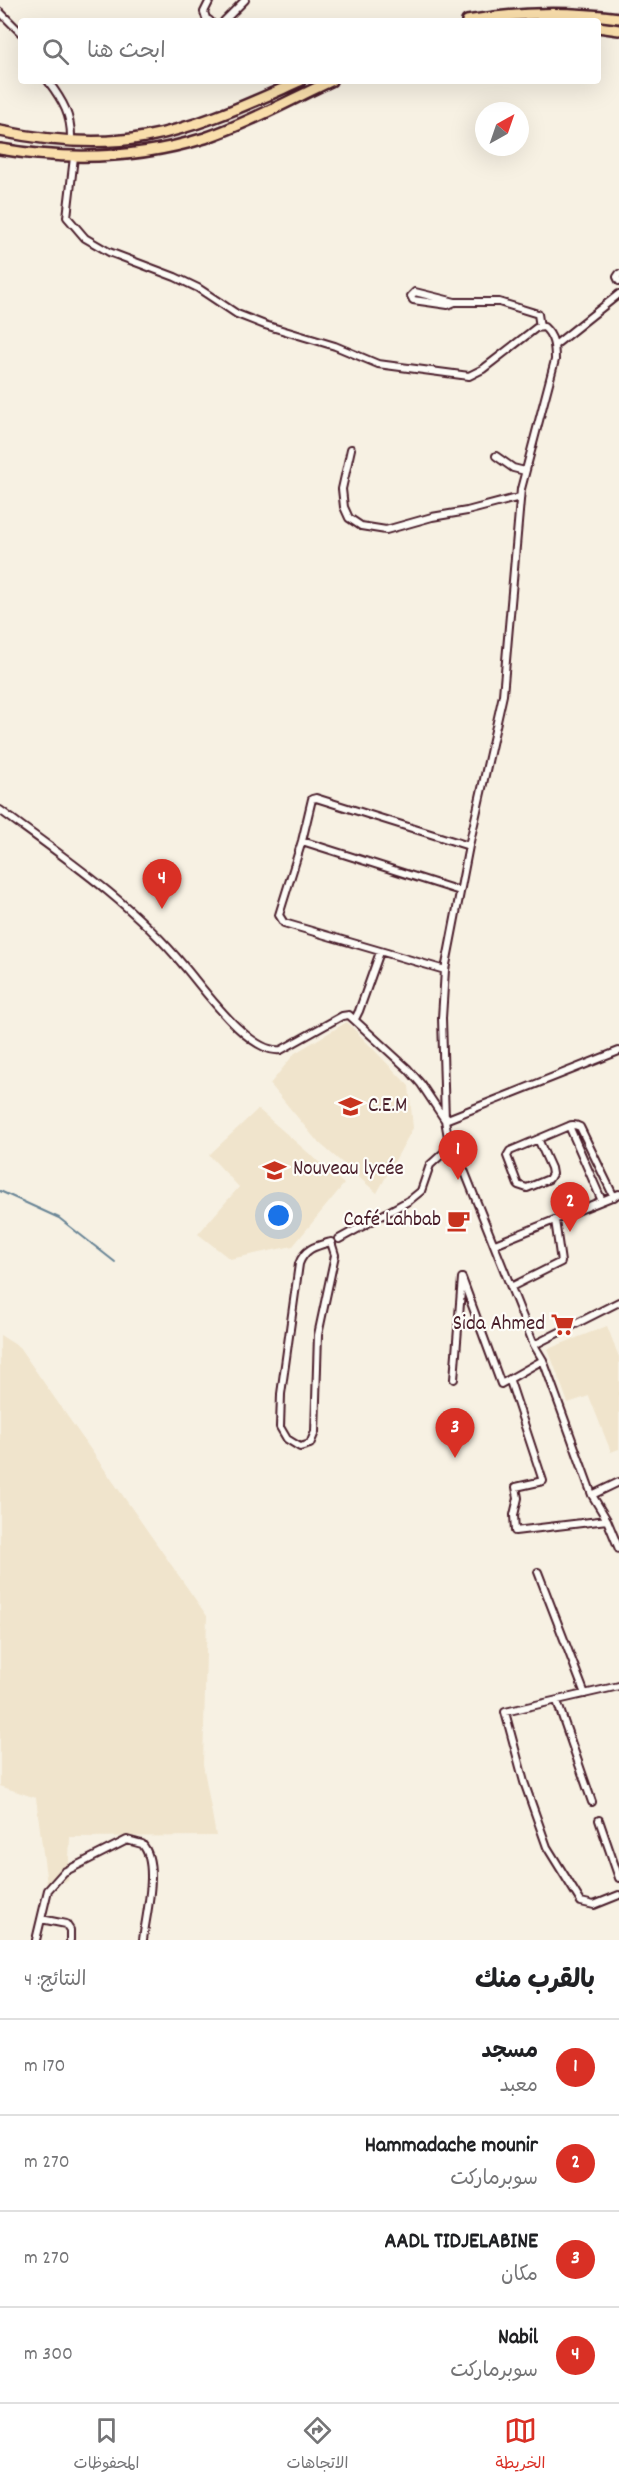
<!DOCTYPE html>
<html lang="ar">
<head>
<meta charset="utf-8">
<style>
	body { margin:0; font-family:Dekko,"Playpen Sans Arabic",sans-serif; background:#f2f2f2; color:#202124; direction:rtl }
	.compass { position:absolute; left:475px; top:102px; width:54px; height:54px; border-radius:50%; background:#fff; box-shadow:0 6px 24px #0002; rotate:40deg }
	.you { position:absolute; left:279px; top:1216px; width:21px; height:21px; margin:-15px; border:4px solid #fff; border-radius:50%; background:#1a73e8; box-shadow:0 0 0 9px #1a73e833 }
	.badge { display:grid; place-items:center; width:39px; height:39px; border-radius:50%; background:#d93025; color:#fff; font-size:20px; font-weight:700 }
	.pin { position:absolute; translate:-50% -50px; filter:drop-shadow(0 2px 3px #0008) }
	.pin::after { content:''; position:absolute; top:32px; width:21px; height:18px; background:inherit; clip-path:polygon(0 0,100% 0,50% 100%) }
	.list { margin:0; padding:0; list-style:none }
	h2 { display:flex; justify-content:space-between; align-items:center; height:78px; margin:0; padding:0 24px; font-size:26px }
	h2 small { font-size:20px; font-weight:400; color:#757577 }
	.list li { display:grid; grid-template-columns:39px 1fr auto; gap:18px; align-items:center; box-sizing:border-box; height:96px; padding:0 24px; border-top:2px solid #e0e0e0 }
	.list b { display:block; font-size:22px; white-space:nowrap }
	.list p { margin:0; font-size:20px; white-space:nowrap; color:#757577 }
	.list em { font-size:20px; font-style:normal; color:#757577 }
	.icon { flex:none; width:33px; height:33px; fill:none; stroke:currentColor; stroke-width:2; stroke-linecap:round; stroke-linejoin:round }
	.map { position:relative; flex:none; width:619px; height:1940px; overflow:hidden; direction:ltr }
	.search { position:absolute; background:#fff; box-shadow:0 6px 24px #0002; left:18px; right:18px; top:18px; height:66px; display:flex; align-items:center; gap:15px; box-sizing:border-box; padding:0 21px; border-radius:6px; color:#757577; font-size:22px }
	.sheet { height:462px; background:#fff }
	nav { display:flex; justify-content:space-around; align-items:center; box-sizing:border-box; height:84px; border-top:2px solid #e0e0e0; background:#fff; font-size:16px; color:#757577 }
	nav a { display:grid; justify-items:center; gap:3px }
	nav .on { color:#d93025 }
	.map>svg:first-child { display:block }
</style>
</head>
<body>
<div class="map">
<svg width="619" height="1940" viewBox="0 0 619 1940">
	<rect width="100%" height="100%" fill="#f7f1e3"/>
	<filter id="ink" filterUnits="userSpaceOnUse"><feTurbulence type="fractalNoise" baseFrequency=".0167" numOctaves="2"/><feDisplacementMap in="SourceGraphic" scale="12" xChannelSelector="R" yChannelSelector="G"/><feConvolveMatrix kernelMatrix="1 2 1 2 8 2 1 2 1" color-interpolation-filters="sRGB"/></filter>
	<g filter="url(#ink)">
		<path fill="#f0e4cc" d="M347 1022 409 1086 413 1128 377 1193 317 1141 270 1084 295 1053Z
			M258 1109 344 1184 293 1246 230 1259 198 1234 239 1187 209 1155Z
			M607 1326 619 1357V1449L611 1452 589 1396 568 1403 548 1349Z
			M0 1335 19 1347 207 1616 203 1764 216 1836 70 1837 68 1881 47 1884 36 1798 0 1786Z"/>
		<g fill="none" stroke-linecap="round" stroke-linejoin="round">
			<path stroke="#698596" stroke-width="2" d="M0 1191 59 1218 115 1262"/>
			<defs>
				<path id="minor" d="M210 0 204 12 206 18 210 21
					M0 12 21 33
					M224 21 245 0
					M48 81C63 101 72 116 71 141
					M74 157 67 217 85 238 109 252 175 277 198 288 237 314 265 325 335 346 378 364 469 376 483 369 536 328 544 327C554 336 555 347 555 360L521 489 503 695 469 846 445 970 442 1018 445 1120 619 1051
					M619 274 617 277 619 281
					M415 292 455 302 448 305 413 300 411 296Z
					M455 302H499L538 314 540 327
					M555 345 619 294
					M351 449 342 489 344 507 349 518 361 526 386 530 432 517 467 511 520 497
					M496 456 513 468 525 471
					M0 810C64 857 133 904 184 966 203 988 250 1055 281 1050L342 1016 349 1015 408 1069 421 1084 445 1120 449 1143 462 1165 534 1345 543 1360 592 1495 607 1520 619 1549
					M302 841 460 891
					M445 970 284 923 279 915 302 841 312 799 316 798 469 846
					M355 1019 359 1011 380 952
					M569 1126 602 1201
					M538 1139 551 1168 552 1174 549 1179 527 1188 518 1185 507 1156 510 1151 569 1126C573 1124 576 1125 580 1127L614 1197
					M339 1239 410 1200 421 1191 430 1165 451 1146
					M331 1242 335 1255 318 1335 315 1432 310 1444 300 1447 287 1439 280 1427 281 1394 299 1264C305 1248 316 1246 331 1242Z
					M495 1244 619 1194
					M511 1287 561 1262 555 1220
					M534 1345 619 1302
					M454 1379 462 1278 501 1384 543 1360
					M510 1381 543 1481 516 1487 518 1498 514 1515 515 1531 607 1520
					M592 1495 619 1482
					M538 1572 585 1694
					M619 1686 505 1712 524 1782 547 1847 581 1902 594 1905 619 1895
					M557 1701 592 1802
					M599 1820 619 1878
					M41 1919 66 1924 70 1930V1940
					M36 1940 48 1890 64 1872 127 1840 142 1844C160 1863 146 1914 143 1940"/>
				<path id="trunk" d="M467 21C518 12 568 11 619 18
					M598 27 619 30
					M0 131C48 141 97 146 145 137 200 127 250 103 300 81
					M0 149C70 161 137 159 205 138 249 123 290 100 331 81"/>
			</defs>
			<use href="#minor" stroke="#4a1f2b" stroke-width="10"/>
			<use href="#trunk" stroke="#4a1f2b" stroke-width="14"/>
			<use href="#minor" stroke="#fdfcf7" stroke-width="6"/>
			<use href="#trunk" stroke="#f9deab" stroke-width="9"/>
		</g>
	</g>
	<defs>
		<symbol id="school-bare" viewBox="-9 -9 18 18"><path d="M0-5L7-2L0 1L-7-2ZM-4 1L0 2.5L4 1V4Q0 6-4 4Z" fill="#c8321e" stroke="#fdfcf7" stroke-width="2.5" paint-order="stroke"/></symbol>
		<symbol id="cafe-bare" viewBox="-9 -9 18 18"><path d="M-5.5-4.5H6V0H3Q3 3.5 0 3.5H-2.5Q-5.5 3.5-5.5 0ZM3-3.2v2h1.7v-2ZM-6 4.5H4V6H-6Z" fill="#c8321e" stroke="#fdfcf7" stroke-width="2.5" paint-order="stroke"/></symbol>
		<symbol id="supermarket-bare" viewBox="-9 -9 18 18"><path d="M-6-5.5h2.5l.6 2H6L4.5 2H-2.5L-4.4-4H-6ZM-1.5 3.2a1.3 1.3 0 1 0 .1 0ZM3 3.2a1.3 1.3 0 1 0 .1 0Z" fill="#c8321e" stroke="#fdfcf7" stroke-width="2.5" paint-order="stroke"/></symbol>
	</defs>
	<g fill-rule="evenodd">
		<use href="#school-bare" x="334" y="1090" width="33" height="33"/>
		<use href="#school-bare" x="258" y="1154" width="33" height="33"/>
		<use href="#cafe-bare" x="442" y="1204" width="33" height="33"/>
		<use href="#supermarket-bare" x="546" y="1308" width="33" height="33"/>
	</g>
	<g text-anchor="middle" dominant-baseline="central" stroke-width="4.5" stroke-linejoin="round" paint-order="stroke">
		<g font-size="21" fill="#4a1f2b" stroke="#fdfcf7" text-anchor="start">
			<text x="368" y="1107">C.E.M</text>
			<text x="293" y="1170">Nouveau lycée</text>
			<text x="441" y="1221" text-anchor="end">Café Lahbab</text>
			<text x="545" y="1325" text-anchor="end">Sida Ahmed</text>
		</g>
	</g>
</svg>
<svg class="compass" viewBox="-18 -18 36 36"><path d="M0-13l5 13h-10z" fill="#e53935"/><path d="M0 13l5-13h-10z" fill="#757577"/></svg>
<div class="you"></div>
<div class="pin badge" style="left:458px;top:1180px">1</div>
<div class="pin badge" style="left:570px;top:1232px">2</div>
<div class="pin badge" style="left:455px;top:1458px">3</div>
<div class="pin badge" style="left:162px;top:909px">4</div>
<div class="search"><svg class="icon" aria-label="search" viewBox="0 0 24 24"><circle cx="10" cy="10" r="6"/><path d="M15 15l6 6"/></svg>ابحث هنا</div>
</div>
<section class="sheet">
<h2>بالقرب منك<small>النتائج: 4</small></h2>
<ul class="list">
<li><span class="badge">1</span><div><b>مسجد</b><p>معبد</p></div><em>170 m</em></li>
<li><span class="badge">2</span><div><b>Hammadache mounir</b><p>سوبرماركت</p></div><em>270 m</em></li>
<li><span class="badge">3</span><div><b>AADL TIDJELABINE</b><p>مكان</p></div><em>270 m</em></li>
<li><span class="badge">4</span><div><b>Nabil</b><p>سوبرماركت</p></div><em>300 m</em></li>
</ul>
</section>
<nav>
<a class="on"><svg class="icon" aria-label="map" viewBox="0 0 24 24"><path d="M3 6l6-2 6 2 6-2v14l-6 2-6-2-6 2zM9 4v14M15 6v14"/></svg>الخريطة</a>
<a><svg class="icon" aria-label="directions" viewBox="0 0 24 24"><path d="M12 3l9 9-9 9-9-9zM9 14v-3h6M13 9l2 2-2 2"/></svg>الاتجاهات</a>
<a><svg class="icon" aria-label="saved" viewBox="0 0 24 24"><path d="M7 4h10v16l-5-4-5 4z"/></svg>المحفوظات</a>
</nav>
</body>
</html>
